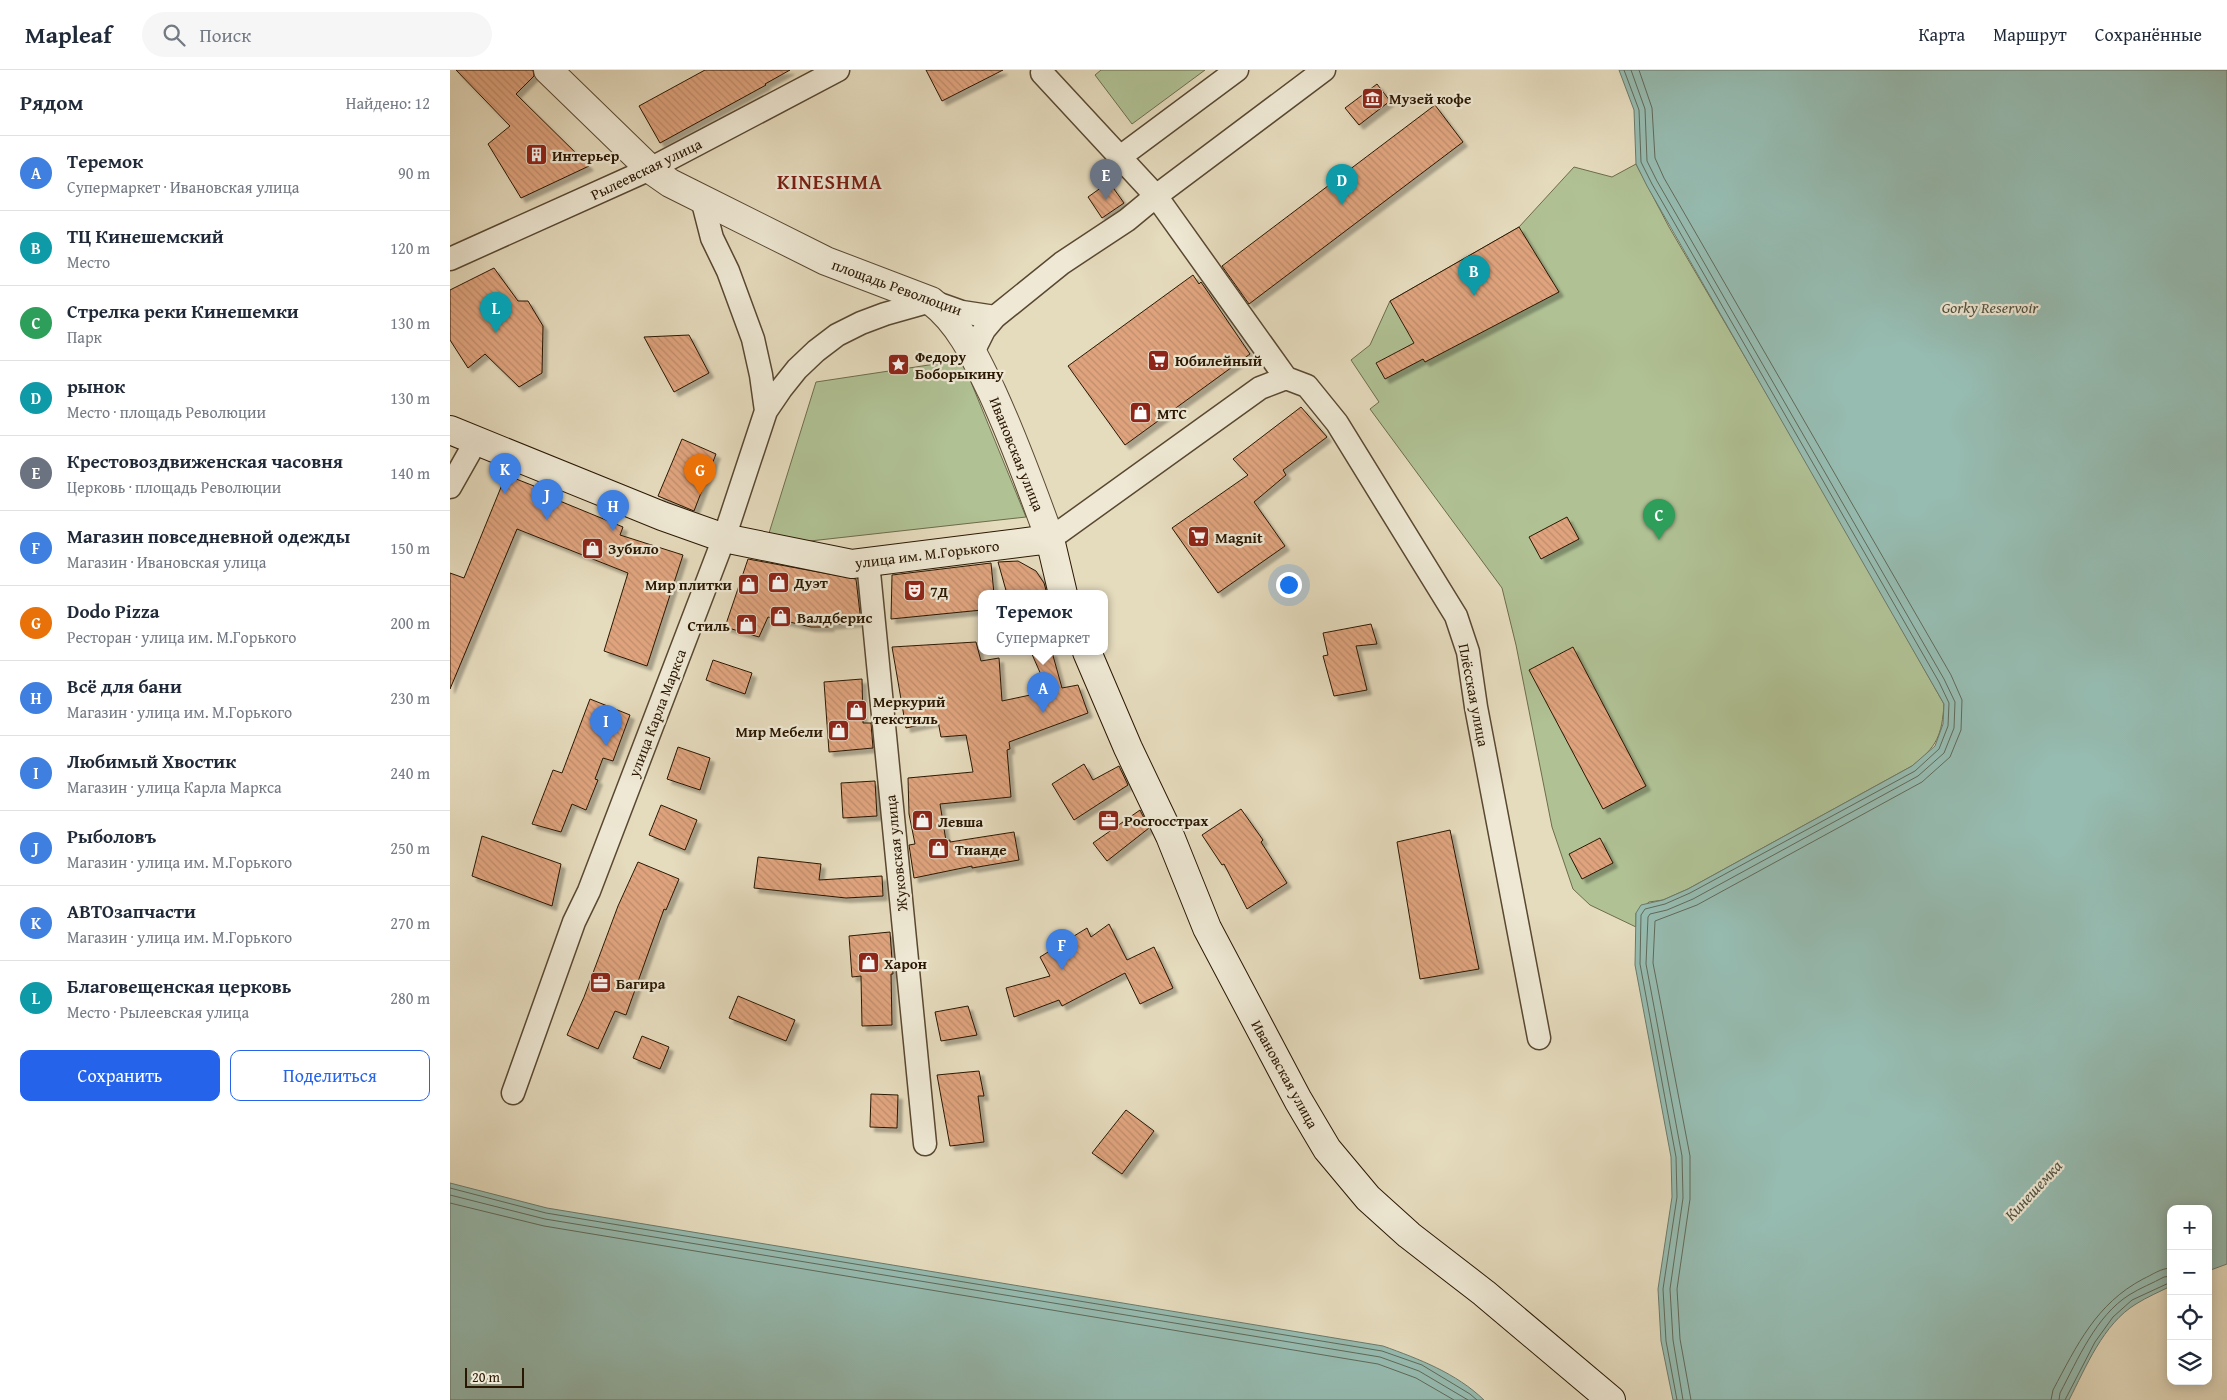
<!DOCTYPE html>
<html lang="ru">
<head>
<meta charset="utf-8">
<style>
	body { margin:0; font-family:"Gentium Book Plus",serif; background:#f6f6f7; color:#1f2937 }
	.controls { position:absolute; right:15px; bottom:15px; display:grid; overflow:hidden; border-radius:10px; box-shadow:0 2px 12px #0003 }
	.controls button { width:45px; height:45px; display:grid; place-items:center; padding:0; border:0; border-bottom:1px solid #e0e1e3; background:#fff; color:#1f2937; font:25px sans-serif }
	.scale { position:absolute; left:15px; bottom:12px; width:59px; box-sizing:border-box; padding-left:5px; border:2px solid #2a1702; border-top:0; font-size:14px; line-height:18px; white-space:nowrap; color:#2a1702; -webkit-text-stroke:4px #eee8d4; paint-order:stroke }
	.you { position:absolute; left:838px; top:514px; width:18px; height:18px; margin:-12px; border:4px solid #fff; border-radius:50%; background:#1a73e8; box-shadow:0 0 0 8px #1a73e833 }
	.badge { display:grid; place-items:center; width:32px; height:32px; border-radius:50%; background:#2563eb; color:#fff; font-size:16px; font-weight:700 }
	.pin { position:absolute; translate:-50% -41px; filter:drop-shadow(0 1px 2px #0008) }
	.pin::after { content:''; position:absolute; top:26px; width:18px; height:15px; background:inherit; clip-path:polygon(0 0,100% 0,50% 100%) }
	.popup { position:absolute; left:528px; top:520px; width:130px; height:65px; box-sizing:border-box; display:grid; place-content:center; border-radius:10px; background:#fff; filter:drop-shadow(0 1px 4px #0005); font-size:16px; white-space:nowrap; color:#747a83 }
	.popup b { font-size:19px; color:#1f2937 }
	.popup::after { content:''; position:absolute; left:50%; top:100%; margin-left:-10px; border:10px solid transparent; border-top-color:#fff }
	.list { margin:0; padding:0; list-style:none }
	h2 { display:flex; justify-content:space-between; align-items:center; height:65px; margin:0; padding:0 20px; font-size:21px }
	h2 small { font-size:16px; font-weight:400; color:#747a83 }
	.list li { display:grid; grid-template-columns:32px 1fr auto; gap:15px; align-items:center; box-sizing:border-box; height:75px; padding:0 20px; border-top:1px solid #e0e1e3 }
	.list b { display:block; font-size:19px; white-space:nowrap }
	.list p { margin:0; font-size:16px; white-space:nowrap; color:#747a83 }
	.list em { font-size:16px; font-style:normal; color:#747a83 }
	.actions { display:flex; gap:10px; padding:15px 20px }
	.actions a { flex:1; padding:11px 0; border:1px solid #2563eb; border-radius:10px; text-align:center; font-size:18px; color:#2563eb }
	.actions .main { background:#2563eb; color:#fff }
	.icon { flex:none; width:28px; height:28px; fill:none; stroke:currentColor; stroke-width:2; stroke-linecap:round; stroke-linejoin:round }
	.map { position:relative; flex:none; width:1777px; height:1330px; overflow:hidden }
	header { display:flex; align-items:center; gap:30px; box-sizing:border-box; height:70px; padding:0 25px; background:#fff; border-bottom:1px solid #e0e1e3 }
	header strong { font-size:24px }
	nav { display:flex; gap:28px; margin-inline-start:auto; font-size:18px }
	.search { width:350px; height:45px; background:#f6f6f7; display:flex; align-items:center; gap:12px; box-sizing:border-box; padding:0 18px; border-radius:28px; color:#747a83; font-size:19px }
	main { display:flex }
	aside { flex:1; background:#fff }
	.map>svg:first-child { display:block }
</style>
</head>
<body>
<header>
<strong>Mapleaf</strong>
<div class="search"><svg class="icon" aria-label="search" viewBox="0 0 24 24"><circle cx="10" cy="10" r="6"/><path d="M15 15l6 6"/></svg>Поиск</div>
<nav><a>Карта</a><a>Маршрут</a><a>Сохранённые</a></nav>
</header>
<main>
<aside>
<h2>Рядом<small>Найдено: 12</small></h2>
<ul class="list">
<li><span class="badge" style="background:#3f7fe0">A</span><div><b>Теремок</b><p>Супермаркет · Ивановская улица</p></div><em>90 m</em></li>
<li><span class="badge" style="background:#0f9aa8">B</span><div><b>ТЦ Кинешемский</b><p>Место</p></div><em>120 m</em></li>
<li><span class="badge" style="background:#2e9e5b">C</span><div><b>Стрелка реки Кинешемки</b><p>Парк</p></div><em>130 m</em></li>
<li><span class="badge" style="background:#0f9aa8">D</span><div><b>рынок</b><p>Место · площадь Революции</p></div><em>130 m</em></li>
<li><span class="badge" style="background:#6b7280">E</span><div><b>Крестовоздвиженская часовня</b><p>Церковь · площадь Революции</p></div><em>140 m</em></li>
<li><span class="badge" style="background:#3f7fe0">F</span><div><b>Магазин повседневной одежды</b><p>Магазин · Ивановская улица</p></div><em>150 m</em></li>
<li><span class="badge" style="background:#e8710a">G</span><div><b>Dodo Pizza</b><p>Ресторан · улица им. М.Горького</p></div><em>200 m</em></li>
<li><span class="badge" style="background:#3f7fe0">H</span><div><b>Всё для бани</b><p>Магазин · улица им. М.Горького</p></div><em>230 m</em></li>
<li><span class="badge" style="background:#3f7fe0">I</span><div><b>Любимый Хвостик</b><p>Магазин · улица Карла Маркса</p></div><em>240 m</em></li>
<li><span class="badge" style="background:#3f7fe0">J</span><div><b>Рыболовъ</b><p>Магазин · улица им. М.Горького</p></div><em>250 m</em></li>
<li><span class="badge" style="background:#3f7fe0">K</span><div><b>АВТОзапчасти</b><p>Магазин · улица им. М.Горького</p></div><em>270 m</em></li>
<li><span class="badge" style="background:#0f9aa8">L</span><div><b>Благовещенская церковь</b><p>Место · Рылеевская улица</p></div><em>280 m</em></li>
</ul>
<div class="actions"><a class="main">Сохранить</a><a>Поделиться</a></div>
</aside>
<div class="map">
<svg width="1777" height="1330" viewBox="0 0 1777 1330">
	<defs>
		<pattern id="building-back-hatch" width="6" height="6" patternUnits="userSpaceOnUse" patternTransform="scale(1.25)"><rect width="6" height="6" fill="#dfa47e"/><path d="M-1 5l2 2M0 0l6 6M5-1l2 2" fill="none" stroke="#c08c6b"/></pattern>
		<filter id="shadow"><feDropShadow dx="4.5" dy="4.5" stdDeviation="1" flood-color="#0004"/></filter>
	</defs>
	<rect width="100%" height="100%" fill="#e5dbbd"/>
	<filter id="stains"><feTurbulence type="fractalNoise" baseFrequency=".004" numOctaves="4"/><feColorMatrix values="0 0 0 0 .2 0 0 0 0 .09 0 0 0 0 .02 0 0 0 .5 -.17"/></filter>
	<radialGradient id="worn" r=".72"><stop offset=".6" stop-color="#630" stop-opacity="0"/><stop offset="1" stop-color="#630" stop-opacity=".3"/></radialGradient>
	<path fill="#b0c194" stroke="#6d6c4b" d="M651 0H755L682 54 645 5Z
		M1186 94 1219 157 1374 422 1494 634C1492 665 1487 677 1462 696L1238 819 1213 830 1199 832 1186 843V857L1140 835 1123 819 1102 757 1066 575 1052 518 920 339 929 332 901 290 920 275 940 231 1069 157 1124 97 1162 107Z
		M512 290 576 447 315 476 366 312Z"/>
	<path fill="#96bbb0" stroke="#6b796a" d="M1169 0H1777V1194L1758 1201V1139H1721V1216C1709 1222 1697 1227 1686 1234 1653 1254 1636 1297 1619 1330H1223L1211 1271 1208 1219 1222 1127 1221 1087 1185 895 1186 843 1191 835 1213 830 1238 819 1462 696 1485 676 1493 654 1494 634 1197 116 1186 94 1184 40Z
		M0 1113 97 1138 933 1276C969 1289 1006 1303 1034 1330H0Z"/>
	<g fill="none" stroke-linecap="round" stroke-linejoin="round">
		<path stroke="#606959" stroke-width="1" d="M1174 0 1189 40 1191 92 1202 114 1489 612 1499 633 1498 656 1489 679 1465 701 1240 823 1215 834 1195 839 1191 845 1190 894 1226 1087 1227 1127 1213 1219 1216 1271 1227 1330
			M1181 0 1195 39 1197 91 1207 111 1494 609 1505 632 1504 658 1494 683 1468 706 1243 829 1217 840 1200 844 1198 847 1196 894 1232 1086 1233 1128 1220 1219 1223 1270 1233 1330
			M1189 0 1202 38 1205 88 1214 108 1501 605 1512 630 1511 660 1500 687 1472 712 1247 835 1205 851 1203 893 1240 1086V1129L1227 1219 1230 1269 1241 1330
			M0 1118 96 1143 932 1281 972 1295 1020 1324 1027 1330
			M0 1125 95 1149 930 1287 969 1301 1018 1330
			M0 1133 94 1156 928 1294 966 1308 1004 1330
			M1601 1330 1603 1320C1627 1275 1646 1234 1693 1209 1702 1205 1711 1198 1721 1198
			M1609 1330 1610 1323C1628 1289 1646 1246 1679 1225 1690 1218 1703 1213 1714 1207L1721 1206
			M1615 1330 1645 1272 1663 1247 1682 1230 1721 1212"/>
	</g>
	<path fill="url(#building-back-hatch)" stroke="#2a1702" filter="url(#shadow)" d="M6 0H83L84 6 66 24 139 96 71 128 38 74 60 56Z
		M255 0H340L315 14 316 15 210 73 189 36Z
		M476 0H553L492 31Z
		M927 14 940 31 909 55 895 38Z
		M985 35 1013 72 799 234 772 196Z
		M659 112 674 133 652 148 638 127Z
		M1069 157 1109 222 975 292 973 289 935 309 926 293 964 273 940 231Z
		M44 198 68 231H78L93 256 92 303 69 317 35 284 18 298 0 270V220Z
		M743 205 749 214 751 212 800 284 675 375 618 296Z
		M239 265 259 303 224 322 194 267Z
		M851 337 877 367 833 400 836 405 804 432 835 476 768 523 722 458 798 405 783 389Z
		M232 369 266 384 244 441 208 426Z
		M56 405 84 416 83 420 173 457 170 465 233 485 197 596 154 581 178 503 67 459 0 619V503L14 508Z
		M1117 447 1129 469 1091 489 1079 467Z
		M298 489 406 509 411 552 379 555 380 557H361L318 547 309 567 275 557Z
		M568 491 586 501 594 513 597 524H557L548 492Z
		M541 493 544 524H532V540L441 549 442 505Z
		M921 554 927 574 906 576 917 620 884 626 873 586 878 585 873 563Z
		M526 572 531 591 549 588 552 631 585 624 581 611 592 607 581 582H602L612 618 628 615 638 643 559 672 560 679 557 680 561 727 490 734 496 771 500 770V772L564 762 569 790 522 798V796L464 808 459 775 465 774 459 744 458 708 523 702 516 665 491 667 488 651 456 658 442 577Z
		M1123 577 1196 716 1153 739 1079 600Z
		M263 590 302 603 295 624 256 610Z
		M412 609 413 653H421L423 678 379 682 374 612Z
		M140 629 180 645 163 691 153 688 145 709 148 710 136 740 122 734 111 762 82 754 103 700 112 703Z
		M228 677 260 688 250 720 217 709Z
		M634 694 643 710 669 696 678 715 624 750 602 714Z
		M425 711 427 746 393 748 391 713Z
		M211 735 247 750 235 780 199 765Z
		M791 739 813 770 811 772 837 813 797 839 774 794 772 795 752 765Z
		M690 740 699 758 657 791 643 773Z
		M1000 760 1029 899 970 909 947 772Z
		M32 766 111 794 102 836 22 806Z
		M1150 768 1163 793 1132 809 1119 784Z
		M308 787 371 794 369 810 432 806 433 826 396 828 304 818Z
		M188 792 229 809 216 840 214 839 176 945 165 941 148 979 117 965 134 927 168 836Z
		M659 854 677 890 704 877 723 918 690 934 675 903 612 936 609 930 564 947 556 918 600 906 590 887 637 858 641 867Z
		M440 862 443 904H441L442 955 412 956 411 906 402 907 399 866Z
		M288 926 345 950 336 971 279 948Z
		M518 936 527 965 491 971 485 942Z
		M192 966 219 977 210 999 183 988Z
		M529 1001 534 1026H528L534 1072 500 1076 487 1005Z
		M421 1024 448 1025 447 1058 420 1057Z
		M676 1040 704 1061 672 1104 642 1083Z"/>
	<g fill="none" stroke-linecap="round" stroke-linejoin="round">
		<defs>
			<path id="minor" d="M592 3 706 126 836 308
				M670 87 787 0
				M252 129 262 168 278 201 303 269 311 305 316 341
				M0 189 200 99 388 0
				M528 292 524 281 526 276 534 260 545 247 612 193 677 150 706 126 874 0
				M836 308 857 316 887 353 1006 546 1018 582 1026 637 1089 968
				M0 417 26 371
				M600 469 810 318 836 308
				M418 492 475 1074
				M63 1023 124 852 139 821 274 468 316 341 331 319 347 299 366 281 387 265 411 253 435 244 481 231 512 242 545 247"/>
			<path id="tertiary" d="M98 0 200 99 220 113 376 191 481 231C511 254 526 289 542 322 564 370 582 419 600 469"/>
			<path id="secondary" d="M0 360 212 446 274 468 402 494 600 469 613 524
				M637 582 678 678 720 766 757 858 848 1030 877 1079 918 1128 959 1165 1034 1223 1161 1330"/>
		</defs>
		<use href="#minor" stroke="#594831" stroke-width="25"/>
		<use href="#tertiary" stroke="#594831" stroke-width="30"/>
		<use href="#secondary" stroke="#2a1702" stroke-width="30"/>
		<use href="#minor" stroke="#eee8d4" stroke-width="22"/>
		<use href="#tertiary" stroke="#eee8d4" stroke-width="28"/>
		<use href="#secondary" stroke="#eee8d4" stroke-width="28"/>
	</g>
	<defs>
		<symbol id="museum-square" viewBox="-11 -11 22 22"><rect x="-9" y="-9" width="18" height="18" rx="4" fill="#8f2418" stroke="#eee8d4"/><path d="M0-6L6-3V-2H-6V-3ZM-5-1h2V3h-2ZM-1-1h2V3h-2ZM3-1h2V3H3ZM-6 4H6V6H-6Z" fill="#fff"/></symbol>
		<symbol id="building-square" viewBox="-11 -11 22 22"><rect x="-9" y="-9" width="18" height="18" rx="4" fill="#8f2418" stroke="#eee8d4"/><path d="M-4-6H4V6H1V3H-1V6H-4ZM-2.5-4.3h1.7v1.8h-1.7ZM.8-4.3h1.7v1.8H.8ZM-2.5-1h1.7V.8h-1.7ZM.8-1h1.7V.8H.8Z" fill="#fff"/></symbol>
		<symbol id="supermarket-square" viewBox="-11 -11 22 22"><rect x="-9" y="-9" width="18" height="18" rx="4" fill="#8f2418" stroke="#eee8d4"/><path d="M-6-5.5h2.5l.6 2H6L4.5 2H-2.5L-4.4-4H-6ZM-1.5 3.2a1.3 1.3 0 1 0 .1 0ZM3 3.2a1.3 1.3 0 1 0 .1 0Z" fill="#fff"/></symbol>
		<symbol id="sight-square" viewBox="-11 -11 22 22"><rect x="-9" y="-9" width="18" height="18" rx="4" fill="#8f2418" stroke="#eee8d4"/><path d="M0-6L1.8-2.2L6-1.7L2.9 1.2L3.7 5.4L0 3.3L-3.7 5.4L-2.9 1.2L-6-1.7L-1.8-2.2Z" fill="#fff"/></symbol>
		<symbol id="shop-square" viewBox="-11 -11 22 22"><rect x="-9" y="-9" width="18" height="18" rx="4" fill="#8f2418" stroke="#eee8d4"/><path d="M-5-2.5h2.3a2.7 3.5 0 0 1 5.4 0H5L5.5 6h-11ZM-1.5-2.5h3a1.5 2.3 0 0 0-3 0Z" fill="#fff"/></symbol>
		<symbol id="theatre-square" viewBox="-11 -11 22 22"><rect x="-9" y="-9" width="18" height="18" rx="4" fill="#8f2418" stroke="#eee8d4"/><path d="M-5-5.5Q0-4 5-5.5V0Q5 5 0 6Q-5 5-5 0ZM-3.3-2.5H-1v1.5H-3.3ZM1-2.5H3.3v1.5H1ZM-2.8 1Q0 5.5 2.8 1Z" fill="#fff"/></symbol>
		<symbol id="office-square" viewBox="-11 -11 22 22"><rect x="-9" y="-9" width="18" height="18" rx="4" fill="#8f2418" stroke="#eee8d4"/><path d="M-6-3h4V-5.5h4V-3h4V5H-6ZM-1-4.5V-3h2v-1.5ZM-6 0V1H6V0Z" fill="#fff"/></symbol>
	</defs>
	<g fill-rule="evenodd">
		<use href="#museum-square" x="910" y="16" width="25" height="25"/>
		<use href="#building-square" x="74" y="72" width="25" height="25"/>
		<use href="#supermarket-square" x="696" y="278" width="25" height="25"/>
		<use href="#sight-square" x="436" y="282" width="25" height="25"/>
		<use href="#shop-square" x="678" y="330" width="25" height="25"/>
		<use href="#supermarket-square" x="736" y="454" width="25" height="25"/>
		<use href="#shop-square" x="130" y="466" width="25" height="25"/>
		<use href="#shop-square" x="316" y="500" width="25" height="25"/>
		<use href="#shop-square" x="286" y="502" width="25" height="25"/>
		<use href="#theatre-square" x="452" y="508" width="25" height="25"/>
		<use href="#shop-square" x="318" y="534" width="25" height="25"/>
		<use href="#shop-square" x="284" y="542" width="25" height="25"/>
		<use href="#shop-square" x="394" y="628" width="25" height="25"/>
		<use href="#shop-square" x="376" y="648" width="25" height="25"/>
		<use href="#office-square" x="646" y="738" width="25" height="25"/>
		<use href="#shop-square" x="460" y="738" width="25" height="25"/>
		<use href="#shop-square" x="476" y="766" width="25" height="25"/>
		<use href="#shop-square" x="406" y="880" width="25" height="25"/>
		<use href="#office-square" x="138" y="900" width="25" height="25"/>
	</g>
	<g text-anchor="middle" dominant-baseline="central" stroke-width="4.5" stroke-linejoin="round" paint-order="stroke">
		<g font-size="15" font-weight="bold" fill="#2a1702" stroke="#eee8d4" text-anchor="start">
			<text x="939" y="28">Музей кофе</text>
			<text x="102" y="85">Интерьер</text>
			<text x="465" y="286">Федору<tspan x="465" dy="17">Боборыкину</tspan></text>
			<text x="725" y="290">Юбилейный</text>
			<text x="707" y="343">МТС</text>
			<text x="765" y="467">Magnit</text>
			<text x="158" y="478">Зубило</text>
			<text x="344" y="512">Дуэт</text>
			<text x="282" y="514" text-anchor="end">Мир плитки</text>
			<text x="480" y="521">7Д</text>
			<text x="347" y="547">Валдберис</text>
			<text x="280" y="555" text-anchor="end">Стиль</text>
			<text x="423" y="631">Меркурий<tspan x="423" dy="17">текстиль</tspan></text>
			<text x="373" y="661" text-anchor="end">Мир Мебели</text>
			<text x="674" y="750">Росгосстрах</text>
			<text x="488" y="751">Левша</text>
			<text x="505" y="779">Тианде</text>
			<text x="434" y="893">Харон</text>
			<text x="166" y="913">Багира</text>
		</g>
		<g font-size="15" fill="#2a1702" stroke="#eee8d4">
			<text transform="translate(196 99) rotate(-26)">Рылеевская улица</text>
			<text transform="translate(447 217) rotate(20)">площадь Революции</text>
			<text transform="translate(567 384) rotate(68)">Ивановская улица</text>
			<text transform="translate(477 484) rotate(-7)">улица им. М.Горького</text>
			<text transform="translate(1024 625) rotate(79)">Плёсская улица</text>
			<text transform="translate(207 643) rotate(-69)">улица Карла Маркса</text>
			<text transform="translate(446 783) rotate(-96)">Жуковская улица</text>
			<text transform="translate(835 1004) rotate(61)">Ивановская улица</text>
		</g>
		<g font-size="16" font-style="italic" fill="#50503f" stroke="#eee8d4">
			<text x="1540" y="237">Gorky Reservoir</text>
			<text transform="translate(1583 1120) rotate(-47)">Кинешемка</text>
		</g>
		<g font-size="20" font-weight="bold" letter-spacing="1" fill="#7a1f14" stroke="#eee8d4">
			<text x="380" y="111">KINESHMA</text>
		</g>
	</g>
	<rect width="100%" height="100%" filter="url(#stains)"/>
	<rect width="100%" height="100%" fill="url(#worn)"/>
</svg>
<div class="controls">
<button>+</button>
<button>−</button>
<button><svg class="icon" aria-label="locate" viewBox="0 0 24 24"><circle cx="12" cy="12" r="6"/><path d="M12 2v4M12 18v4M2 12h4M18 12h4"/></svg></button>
<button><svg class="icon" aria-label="layers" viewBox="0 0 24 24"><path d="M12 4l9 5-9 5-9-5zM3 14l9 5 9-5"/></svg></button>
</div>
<div class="scale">20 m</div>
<div class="you"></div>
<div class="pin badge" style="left:593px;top:643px;background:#3f7fe0">A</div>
<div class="popup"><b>Теремок</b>Супермаркет</div>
<div class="pin badge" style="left:1024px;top:226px;background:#0f9aa8">B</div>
<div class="pin badge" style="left:1209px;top:470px;background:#2e9e5b">C</div>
<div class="pin badge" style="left:892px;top:135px;background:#0f9aa8">D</div>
<div class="pin badge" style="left:656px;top:130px;background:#6b7280">E</div>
<div class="pin badge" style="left:612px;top:900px;background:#3f7fe0">F</div>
<div class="pin badge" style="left:250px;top:425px;background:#e8710a">G</div>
<div class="pin badge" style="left:163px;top:461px;background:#3f7fe0">H</div>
<div class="pin badge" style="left:156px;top:676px;background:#3f7fe0">I</div>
<div class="pin badge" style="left:97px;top:450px;background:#3f7fe0">J</div>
<div class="pin badge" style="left:55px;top:424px;background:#3f7fe0">K</div>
<div class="pin badge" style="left:46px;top:263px;background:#0f9aa8">L</div>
</div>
</main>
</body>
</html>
